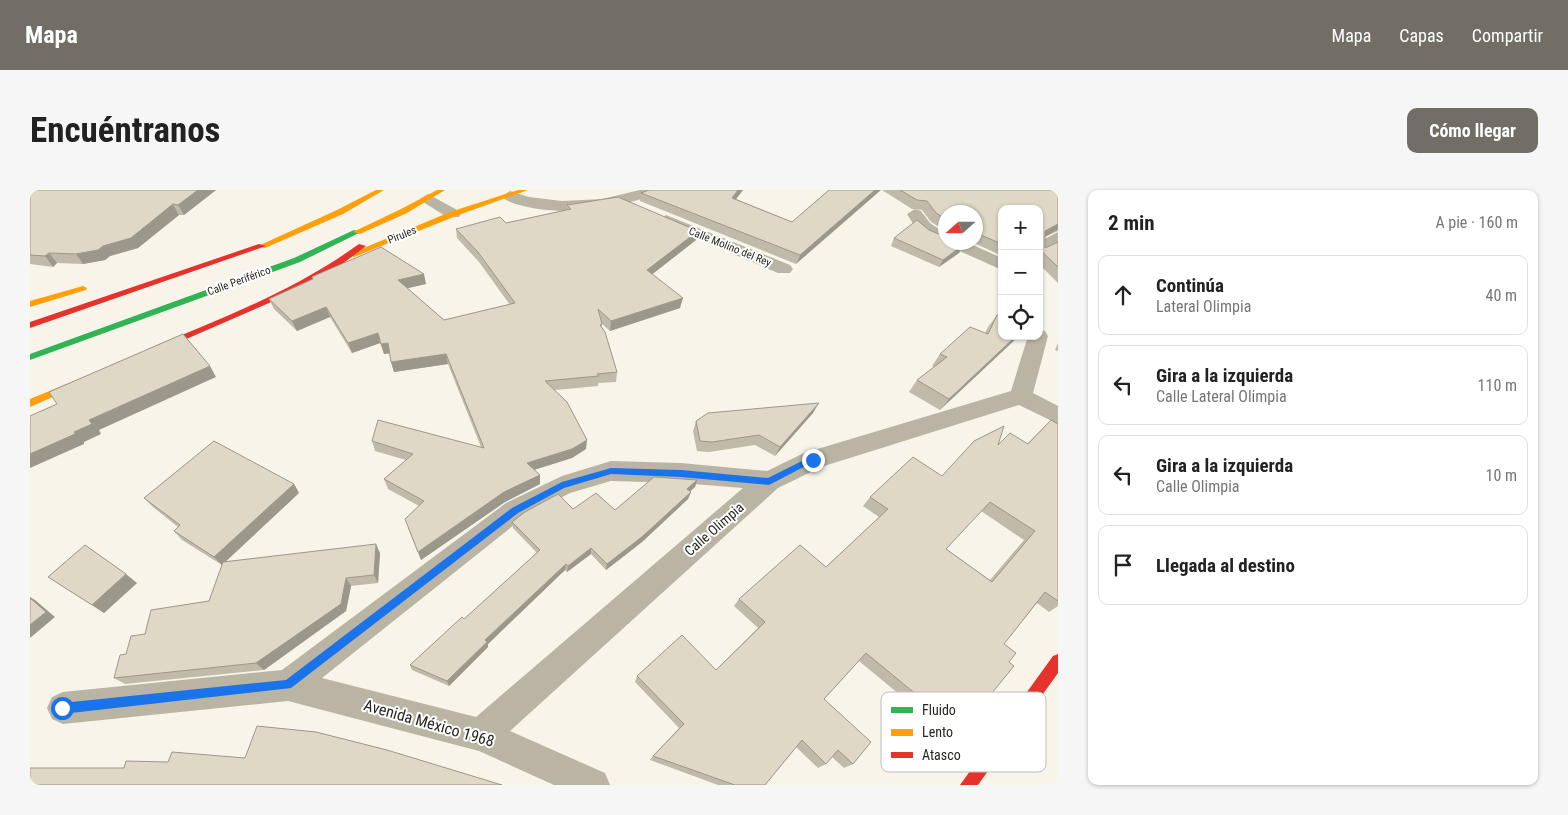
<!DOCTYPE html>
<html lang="es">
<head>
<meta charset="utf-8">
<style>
	body { margin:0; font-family:"Roboto Condensed",sans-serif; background:#f6f6f6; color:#222 }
	.controls { position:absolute; right:15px; top:15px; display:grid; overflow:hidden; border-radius:10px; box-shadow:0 1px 4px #0004 }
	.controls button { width:45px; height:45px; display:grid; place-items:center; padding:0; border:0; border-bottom:1px solid #e0e0e0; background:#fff; color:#222; font:25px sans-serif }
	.compass { position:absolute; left:908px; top:15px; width:45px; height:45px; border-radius:50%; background:#fff; box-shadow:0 1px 4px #0004; rotate:249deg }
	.stop { position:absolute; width:15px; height:15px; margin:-11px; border:4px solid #1a73e8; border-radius:50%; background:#fff }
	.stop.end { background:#1a73e8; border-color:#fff; box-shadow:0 1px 5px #0008 }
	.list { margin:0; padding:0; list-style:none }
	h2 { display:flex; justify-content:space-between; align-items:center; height:65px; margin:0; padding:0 20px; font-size:21px }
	h2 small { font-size:16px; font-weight:400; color:#767676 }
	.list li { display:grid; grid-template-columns:32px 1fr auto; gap:15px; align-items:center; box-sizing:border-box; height:80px; margin:0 10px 10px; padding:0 10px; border:1px solid #e0e0e0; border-radius:10px }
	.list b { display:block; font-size:19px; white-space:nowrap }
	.list p { margin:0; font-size:16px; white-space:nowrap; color:#767676 }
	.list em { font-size:16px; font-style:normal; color:#767676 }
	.icon { flex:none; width:28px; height:28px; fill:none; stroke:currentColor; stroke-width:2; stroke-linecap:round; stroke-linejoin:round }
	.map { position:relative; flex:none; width:1028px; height:595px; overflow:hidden; border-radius:10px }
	header { display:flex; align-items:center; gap:30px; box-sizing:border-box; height:70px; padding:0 25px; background:#726e66; color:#fff }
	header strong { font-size:24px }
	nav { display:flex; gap:28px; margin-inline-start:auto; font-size:18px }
	.intro { display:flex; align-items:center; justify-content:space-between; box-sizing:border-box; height:120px; padding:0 30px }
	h1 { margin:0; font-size:35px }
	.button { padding:12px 22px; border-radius:10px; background:#726e66; color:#fff; font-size:18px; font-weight:700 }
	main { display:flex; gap:30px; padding:0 30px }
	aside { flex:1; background:#fff; border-radius:10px; box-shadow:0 1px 4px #0004 }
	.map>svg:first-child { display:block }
</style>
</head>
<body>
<header>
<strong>Mapa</strong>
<nav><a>Mapa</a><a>Capas</a><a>Compartir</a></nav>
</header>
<div class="intro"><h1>Encuéntranos</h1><a class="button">Cómo llegar</a></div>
<main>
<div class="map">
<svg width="1028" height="595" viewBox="0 0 1028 595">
	<rect width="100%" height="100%" fill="#f9f4e9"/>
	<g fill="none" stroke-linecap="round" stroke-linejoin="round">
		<path fill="#bab4a4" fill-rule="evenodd" d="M610 0H633L630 3C587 18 538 27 493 16 486 14 476 12 472 6L480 1 499 7 532 11 572 9Z
			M398 4 429 21 431 24 429 27H417L393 12 390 9Z
			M885 19 891 21 900 33 916 44V52H936L972 68V80L896 46 885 37 877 24Z
			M636 25 760 75 763 79 760 83H748L630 33 628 30Z
			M1028 42V55L1009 65V52Z
			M1009 140 1015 141 1018 146 1003 203 1028 216V234L989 215 791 277 748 298 480 541 575 583 580 595H524L449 561 258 511 33 534 22 529 17 518 22 507 33 502 252 480 476 313 532 286 581 271 651 273 737 281 774 263 981 201 998 146H1009ZM581 291 651 293 713 298 446 527 292 488 494 327 540 303Z"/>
		<path fill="#30b455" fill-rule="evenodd" d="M324 40 331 42 270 72 0 170V164L264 68Z"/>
		<path fill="#ff9f0a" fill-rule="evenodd" d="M0 0H5L0 3Z
			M346 0H354L313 24 235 58 228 56 307 20Z
			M407 0H415L377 23 330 44 323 42 371 19Z
			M488 0H498L426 26 324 67 317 65 420 22Z
			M53 96 57 98 56 100 0 117V111Z
			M56 186 59 187 61 189 59 191 0 217V209Z"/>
		<path fill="#e5322d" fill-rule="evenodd" d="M229 54 236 56 0 138V132Z
			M329 54 336 56 311 75 260 104 124 163 121 164 116 161 118 159C191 129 264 101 329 54Z
			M1028 464V483L948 595H930L1023 466Z"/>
	</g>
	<path fill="#c0baaa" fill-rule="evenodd" d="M186 0 154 25H149L108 58 80 66 75 70 53 74 27 73 23 77 0 74V2Z
		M619 0H713L706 9 762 32 799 0 766 74 610 11 611 3Z
		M852 0H1028V41L1015 47V58L1028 52V93L1009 74V19H972V66L942 52H946V22H916V41L901 32 892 20 882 19Z
		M537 15 666 50 622 84 650 118 580 141 572 134V138L587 182 586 192 568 193V196L525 200 556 259 542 268 504 280 510 285V294L475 312 391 370 378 338 389 316 358 299 354 289 376 270 345 261 342 251 451 257 418 174 364 182 361 172 360 163 354 164 350 153 322 163 300 127 267 141 244 119 239 109 283 89 282 87 396 94 377 98 414 130 480 115 449 72 427 48 426 39 476 33 537 20Z
		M899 40 933 55 929 63 909 77 861 56 864 48Z
		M967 125 972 146 910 220 879 202 887 190 904 177 902 176 910 164 955 143 958 137Z
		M1028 153V161L1025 160Z
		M783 223 745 266 725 255 679 262 667 261 663 241 666 231Z
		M1021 230 1028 234V416L1019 422 1007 413 974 454 979 472 957 509 933 543 922 548 829 471 794 509 823 574 814 578 802 567 796 574 788 578 766 557 735 595H688L620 570 623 566 649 538 605 492 607 486 686 480 728 438 704 416 709 409 796 377 849 327 833 316 840 307 912 286 969 254 998 253ZM951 321 994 350 960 390 916 359Z
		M667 290 665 297 660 302H661L658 309 612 352 576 380 561 364 537 382 535 380 458 454V457L419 496 382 480 380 475 434 429 507 363 483 338 482 332 543 319 585 320Z
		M264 294 269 303 196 371 350 363 348 393 321 396 316 421 234 480 95 494 84 488 96 464 115 444 179 411 192 375 152 350 144 341 148 337 123 317 114 308Z
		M18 387 107 393 74 423Z"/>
	<path fill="#9c978b" d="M168 0H186L154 25 148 15Z
		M708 0H713L700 17 702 8Z
		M845 0H851L766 74 770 65Z
		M143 14 149 25 108 58 80 66 75 70 53 74 46 64 73 56Z
		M1028 29V39L1027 40 1009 50 1015 41Z
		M668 41 666 50 615 90 617 80Z
		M933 55 929 63 909 77 913 70Z
		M19 63 27 73 23 77 15 66Z
		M394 84 396 94 370 100 368 90Z
		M653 108 650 118 580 141 581 131Z
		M296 117 300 127 267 141 262 131Z
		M348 143 350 153 322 163 318 153Z
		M986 146H989L910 220 919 209Z
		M358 153 361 163 354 164 351 154Z
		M416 164 418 174 364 182 361 172Z
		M180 176 186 187 69 240 71 244 54 252V254L0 278V264L44 242 59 230Z
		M789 213 783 223 745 266 750 257Z
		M557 250 556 259 542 268 497 282V273Z
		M510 285V294L475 312 391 370 388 362 474 302Z
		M667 290 665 297 654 306 657 299Z
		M264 294 269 303 192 375 184 367Z
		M661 302 658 309 612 352 576 380 577 374Z
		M346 354 350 363 348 393 344 385Z
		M561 358V364L537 382 538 376Z
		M536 374 535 380 458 454V457L419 496 417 491 455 450Z
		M96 384 107 393 74 423 62 415Z
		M316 388 321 396 316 421 234 480 226 473Z
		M0 407 5 410 25 427 0 448Z"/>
	<path fill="#dfd8c6" stroke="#9c978b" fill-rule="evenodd" d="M3 0H168L148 15 143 14 101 48 73 56 68 60 46 64 19 63 15 66 0 65V2Z
		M619 0H708L702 8 762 32 799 0H845L770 65 611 3Z
		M870 0H1028V34L1015 41V58L1028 52V77L1009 59V19H972V54L946 43V22H916V29L906 23 897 11 887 10Z
		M588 7 668 41 617 80 653 108 581 131 568 119 572 134 570 135 575 142 587 182 567 184 569 186 515 191 537 212 557 250 542 259 497 273 510 285 474 302 388 362 375 329 394 311 354 289 383 264 342 251 348 230 454 258 416 164 361 172 358 153 351 154 348 143 318 153 296 117 262 131 239 109 283 89 282 87 286 85 351 57 394 84 368 90 414 130 485 113 448 62 426 39 470 27 476 33 541 19 537 15Z
		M887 30 899 40 916 47V52H927L933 55 913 70 864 48Z
		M967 125 972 126V146H986L919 209 887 190 917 167 910 164 940 137 958 144Z
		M153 144 180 176 59 230 62 234 44 242 45 244 0 264V226L27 214 19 202Z
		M789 213 750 257 729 245 682 252 670 251 666 231 678 223Z
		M1021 230 1028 234V411L1015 402 974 454 986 463 979 472 984 476 957 509 959 510 933 543 836 463 794 509 841 552 823 574 808 560 796 574 772 550 735 595H705L623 566 654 534 607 486 652 445 686 480 735 432 709 409 770 355 796 377 858 319 840 307 883 267 912 286 944 251 974 236 968 255 980 243 998 254ZM960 312 1005 341 962 392 916 359Z
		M184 251 264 294 184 367 144 341 150 335 114 308Z
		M624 287 667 290 657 299 661 302 613 346 577 374 561 358 538 376 536 374 455 450 457 452 417 491 380 475 432 427 434 429 510 360 482 332 495 322 528 304 543 319 566 303 585 320Z
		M346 354 344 385 316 388 311 414 226 473 84 488 90 465 96 464 101 446 115 444 121 420 179 411 193 372Z
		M55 355 96 384 62 415 18 387Z
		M0 408 16 422 0 435Z
		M227 536 286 542 357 560 472 595H0V578H94L96 571 138 572 142 562 215 568Z"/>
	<path fill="#1a73e8" d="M780 267 787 270 739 295 651 287 581 284 534 298 488 323 261 498 32 524 27 518 32 513 256 490 482 318 532 292 581 278 651 280 738 288Z"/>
	<g text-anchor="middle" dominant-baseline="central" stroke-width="4" stroke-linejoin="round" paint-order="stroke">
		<g font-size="11" fill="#29261f" stroke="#fff">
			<text transform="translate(372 45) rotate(-22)">Pirules</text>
			<text transform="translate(700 57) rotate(22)">Calle Molino del Rey</text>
			<text transform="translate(209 91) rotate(-20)">Calle Periférico</text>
		</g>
		<g font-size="14" fill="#29261f" stroke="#fff">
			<text transform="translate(684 339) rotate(-41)">Calle Olimpia</text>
		</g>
		<g font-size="16" fill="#29261f" stroke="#fff">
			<text transform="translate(399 533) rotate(16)">Avenida México 1968</text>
		</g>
	</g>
	<rect x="851" y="502" width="165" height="80" rx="8" fill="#fff" stroke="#bfbebc" stroke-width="1"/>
	<rect x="861" y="517" width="22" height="6" fill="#30b455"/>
	<rect x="861" y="539" width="22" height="7" fill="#ff9f0a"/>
	<rect x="861" y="562" width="22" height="6" fill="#e5322d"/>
	<g font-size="14" fill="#29261f">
		<text x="892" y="525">Fluido</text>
		<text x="892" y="547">Lento</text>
		<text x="892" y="570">Atasco</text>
	</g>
</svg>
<div class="controls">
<button>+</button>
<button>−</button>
<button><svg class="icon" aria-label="locate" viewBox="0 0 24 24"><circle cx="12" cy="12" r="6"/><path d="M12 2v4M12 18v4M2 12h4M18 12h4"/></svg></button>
</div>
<svg class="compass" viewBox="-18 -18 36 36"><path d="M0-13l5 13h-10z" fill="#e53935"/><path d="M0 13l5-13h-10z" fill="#767676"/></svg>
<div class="stop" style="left:32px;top:518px"></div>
<div class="stop end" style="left:783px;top:270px"></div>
</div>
<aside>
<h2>2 min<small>A pie · 160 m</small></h2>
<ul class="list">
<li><svg class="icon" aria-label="ahead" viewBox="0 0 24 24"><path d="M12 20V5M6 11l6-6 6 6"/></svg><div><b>Continúa</b><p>Lateral Olimpia</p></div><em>40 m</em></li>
<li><svg class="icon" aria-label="left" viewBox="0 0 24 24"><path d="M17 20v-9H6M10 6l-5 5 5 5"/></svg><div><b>Gira a la izquierda</b><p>Calle Lateral Olimpia</p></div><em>110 m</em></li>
<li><svg class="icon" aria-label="left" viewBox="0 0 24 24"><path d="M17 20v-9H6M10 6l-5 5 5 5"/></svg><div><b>Gira a la izquierda</b><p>Calle Olimpia</p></div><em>10 m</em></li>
<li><svg class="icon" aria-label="arrive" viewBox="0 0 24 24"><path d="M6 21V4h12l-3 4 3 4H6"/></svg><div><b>Llegada al destino</b></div></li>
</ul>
</aside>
</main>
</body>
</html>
